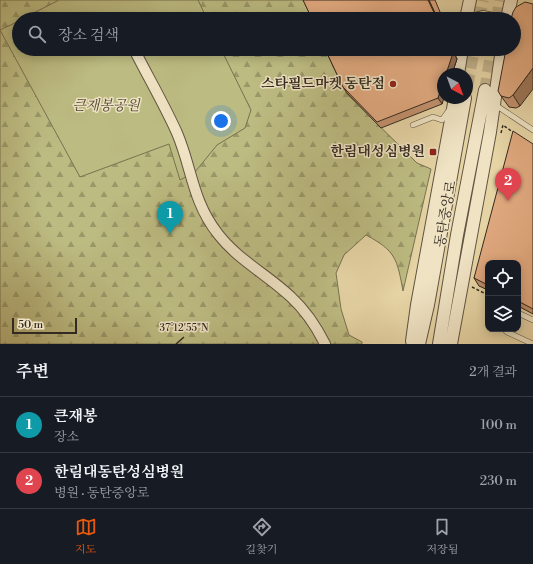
<!DOCTYPE html>
<html lang="ko">
<head>
<meta charset="utf-8">
<style>
	body { margin:0; font-family:"Libre Bodoni","Noto Serif KR",serif; background:#242831; color:#f1f3f6 }
	.controls { position:absolute; right:12px; bottom:12px; display:grid; overflow:hidden; border-radius:8px; box-shadow:0 2px 10px #0003 }
	.controls button { width:36px; height:36px; display:grid; place-items:center; padding:0; border:0; border-bottom:1px solid #363941; background:#171b24; color:#f1f3f6; font:20px sans-serif }
	.compass { position:absolute; left:437px; top:68px; width:36px; height:36px; border-radius:50%; background:#171b24; box-shadow:0 2px 10px #0003; rotate:139deg }
	.scale { position:absolute; left:12px; bottom:10px; width:65px; box-sizing:border-box; padding-left:4px; border:2px solid #342a21; border-top:0; font-size:11px; line-height:14px; white-space:nowrap; color:#342a21; -webkit-text-stroke:3px #efe3c4; paint-order:stroke }
	.you { position:absolute; left:221px; top:121px; width:14px; height:14px; margin:-10px; border:3px solid #fff; border-radius:50%; background:#1a73e8; box-shadow:0 0 0 6px #1a73e833 }
	.badge { display:grid; place-items:center; width:26px; height:26px; border-radius:50%; background:#ea580c; color:#fff; font-size:13px; font-weight:700 }
	.pin { position:absolute; translate:-50% -33px; filter:drop-shadow(0 1px 2px #0008) }
	.pin::after { content:''; position:absolute; top:21px; width:14px; height:12px; background:inherit; clip-path:polygon(0 0,100% 0,50% 100%) }
	.list { margin:0; padding:0; list-style:none }
	h2 { display:flex; justify-content:space-between; align-items:center; height:52px; margin:0; padding:0 16px; font-size:17px }
	h2 small { font-size:13px; font-weight:400; color:#9ea1a6 }
	.list li { display:grid; grid-template-columns:26px 1fr auto; gap:12px; align-items:center; box-sizing:border-box; height:56px; padding:0 16px; border-top:1px solid #363941 }
	.list b { display:block; font-size:15px; white-space:nowrap }
	.list p { margin:0; font-size:13px; white-space:nowrap; color:#9ea1a6 }
	.list em { font-size:13px; font-style:normal; color:#9ea1a6 }
	.icon { flex:none; width:22px; height:22px; fill:none; stroke:currentColor; stroke-width:2; stroke-linecap:round; stroke-linejoin:round }
	.map { position:relative; flex:none; width:533px; height:344px; overflow:hidden }
	.search { position:absolute; background:#171b24; box-shadow:0 2px 10px #0003; left:12px; right:12px; top:12px; height:44px; display:flex; align-items:center; gap:10px; box-sizing:border-box; padding:0 14px; border-radius:22px; color:#9ea1a6; font-size:15px }
	.sheet { height:164px; background:#171b24 }
	nav { display:flex; justify-content:space-around; align-items:center; box-sizing:border-box; height:56px; border-top:1px solid #363941; background:#171b24; font-size:11px; color:#9ea1a6 }
	nav a { display:grid; justify-items:center; gap:2px }
	nav .on { color:#ea580c }
	.map>svg:first-child { display:block }
</style>
</head>
<body>
<div class="map">
<svg width="533" height="344" viewBox="0 0 533 344">
	<defs>
		<pattern id="forest-firs" width="22" height="20" patternUnits="userSpaceOnUse"><rect width="22" height="20" fill="#bcbb81"/><path d="M5 1l3.5 6h-7zM16 11l3.5 6h-7z" fill="#9a9869"/></pattern>
	</defs>
	<rect width="100%" height="100%" fill="#e6d4a5"/>
	<filter id="stains"><feTurbulence type="fractalNoise" baseFrequency=".005" numOctaves="4"/><feColorMatrix values="0 0 0 0 .2 0 0 0 0 .09 0 0 0 0 .02 0 0 0 .5 -.17"/></filter>
	<radialGradient id="worn" r=".72"><stop offset=".6" stop-color="#630" stop-opacity="0"/><stop offset="1" stop-color="#630" stop-opacity=".3"/></radialGradient>
	<path fill="url(#forest-firs)" stroke="#787251" d="M0 0H303L312 19H19V49H326L347 94 417 163 431 169 403 291C397 259 396 251 366 235L344 255 336 273 341 309 349 335 362 342V344H0Z"/>
	<path fill="#bcbb81" stroke="#787251" d="M59 0H198L207 19H22Z
		M19 21V49H221L251 110 245 128 217 145 195 172 180 180 169 144 80 177 0 30Z"/>
	<g fill="none" stroke-linecap="round" stroke-linejoin="round">
		<path stroke="#c2b28b" stroke-width="12" stroke-dasharray="12 6" stroke-linecap="butt" d="M479 19 483 0
			M497 19 500 0
			M467 86 474 49
			M485 90 492 49"/>
		<defs>
			<path id="service" d="M494 104 533 130
				M413 125 433 117 442 120 450 109
				M518 313 533 320
				M504 329 507 332 533 344"/>
			<path id="minor" d="M134 49C148 77 164 104 177 133 192 168 192 201 218 234 238 260 268 275 291 297 304 309 317 328 325 344"/>
			<path id="tertiary" d="M466 19 470 0
				M476 19 483 17 493 19
				M507 19 511 0
				M458 74 462 49
				M412 341 417 305 455 98
				M419 344 428 305 465 98
				M439 344 457 235 485 90
				M451 344 490 132 502 49"/>
		</defs>
		<use href="#service" stroke="#605442" stroke-width="6"/>
		<use href="#minor" stroke="#605442" stroke-width="12"/>
		<use href="#tertiary" stroke="#605442" stroke-width="14"/>
		<path stroke="#342a21" stroke-width="1.5" stroke-dasharray="3 2" stroke-linecap="butt" d="M501 133 503 125 514 133
			M472 287 488 295"/>
		<use href="#service" stroke="#efe3c4" stroke-width="5"/>
		<use href="#minor" stroke="#efe3c4" stroke-width="10"/>
		<use href="#tertiary" stroke="#efe3c4" stroke-width="12"/>
	</g>
	<path fill="#c1906c" stroke="#342a21" d="M325 49H452L457 59 452 74H443L442 104 381 128 347 93 343 87Z
		M506 49 520 106 516 108 509 107 501 96Z
		M533 144V314L518 306V263H488V290L479 286 474 278Z"/>
	<path fill="#9d7658" stroke="#342a21" d="M428 0H429L438 19H437Z
		M451 49H452L457 59 452 74H446Z
		M533 68V89L520 106 513 95Z
		M443 82V98H444L442 104 438 98Z"/>
	<path fill="#e0a87e" stroke="#342a21" d="M303 0H428L437 19H312Z
		M429 0H435L443 19H438Z
		M525 2 533 4V68L513 95 509 98 501 96 498 91 499 86 506 49H514V19H511L513 12 516 7Z
		M325 49H451L453 53 446 74H443V82L438 98 377 122 343 87Z
		M513 131 533 144V309L518 301V263H488V285L474 278Z"/>
	<path fill="none" stroke="#342a21" stroke-width="1.5" d="M176 344 184 337"/>
	<g fill="#8f2418" stroke="#efe3c4" stroke-width="1.5">
		<circle cx="393" cy="84" r="4"/>
		<rect x="429" y="148" width="8" height="8" rx="2"/>
	</g>
	<g text-anchor="middle" dominant-baseline="central" stroke-width="3" stroke-linejoin="round" paint-order="stroke">
		<g font-size="14" font-weight="bold" fill="#342a21" stroke="#efe3c4" text-anchor="end">
			<text x="385" y="84">스타필드마켓 동탄점</text>
			<text x="425" y="152">한림대성심병원</text>
		</g>
		<g font-size="14" font-style="italic" fill="#4f4734" stroke="#efe3c4">
			<text x="106" y="106">큰재봉공원</text>
		</g>
		<g font-size="14" fill="#342a21" stroke="#efe3c4">
			<text transform="translate(446 214) rotate(-80)">동탄중앙로</text>
		</g>
	</g>
	<g font-size="10" text-anchor="middle" fill="#342a21" stroke="#efe3c4" stroke-width="3" stroke-linejoin="round" paint-order="stroke">
		<text x="184" y="331">37°12'55"N</text>
	</g>
	<rect width="100%" height="100%" filter="url(#stains)"/>
	<rect width="100%" height="100%" fill="url(#worn)"/>
</svg>
<div class="controls">
<button><svg class="icon" aria-label="locate" viewBox="0 0 24 24"><circle cx="12" cy="12" r="6"/><path d="M12 2v4M12 18v4M2 12h4M18 12h4"/></svg></button>
<button><svg class="icon" aria-label="layers" viewBox="0 0 24 24"><path d="M12 4l9 5-9 5-9-5zM3 14l9 5 9-5"/></svg></button>
</div>
<svg class="compass" viewBox="-18 -18 36 36"><path d="M0-13l5 13h-10z" fill="#e53935"/><path d="M0 13l5-13h-10z" fill="#9ea1a6"/></svg>
<div class="scale">50 m</div>
<div class="you"></div>
<div class="pin badge" style="left:170px;top:234px;background:#0f9aa8">1</div>
<div class="pin badge" style="left:508px;top:201px;background:#e0444e">2</div>
<div class="search"><svg class="icon" aria-label="search" viewBox="0 0 24 24"><circle cx="10" cy="10" r="6"/><path d="M15 15l6 6"/></svg>장소 검색</div>
</div>
<section class="sheet">
<h2>주변<small>2개 결과</small></h2>
<ul class="list">
<li><span class="badge" style="background:#0f9aa8">1</span><div><b>큰재봉</b><p>장소</p></div><em>100 m</em></li>
<li><span class="badge" style="background:#e0444e">2</span><div><b>한림대동탄성심병원</b><p>병원 · 동탄중앙로</p></div><em>230 m</em></li>
</ul>
</section>
<nav>
<a class="on"><svg class="icon" aria-label="map" viewBox="0 0 24 24"><path d="M3 6l6-2 6 2 6-2v14l-6 2-6-2-6 2zM9 4v14M15 6v14"/></svg>지도</a>
<a><svg class="icon" aria-label="directions" viewBox="0 0 24 24"><path d="M12 3l9 9-9 9-9-9zM9 14v-3h6M13 9l2 2-2 2"/></svg>길찾기</a>
<a><svg class="icon" aria-label="saved" viewBox="0 0 24 24"><path d="M7 4h10v16l-5-4-5 4z"/></svg>저장됨</a>
</nav>
</body>
</html>
